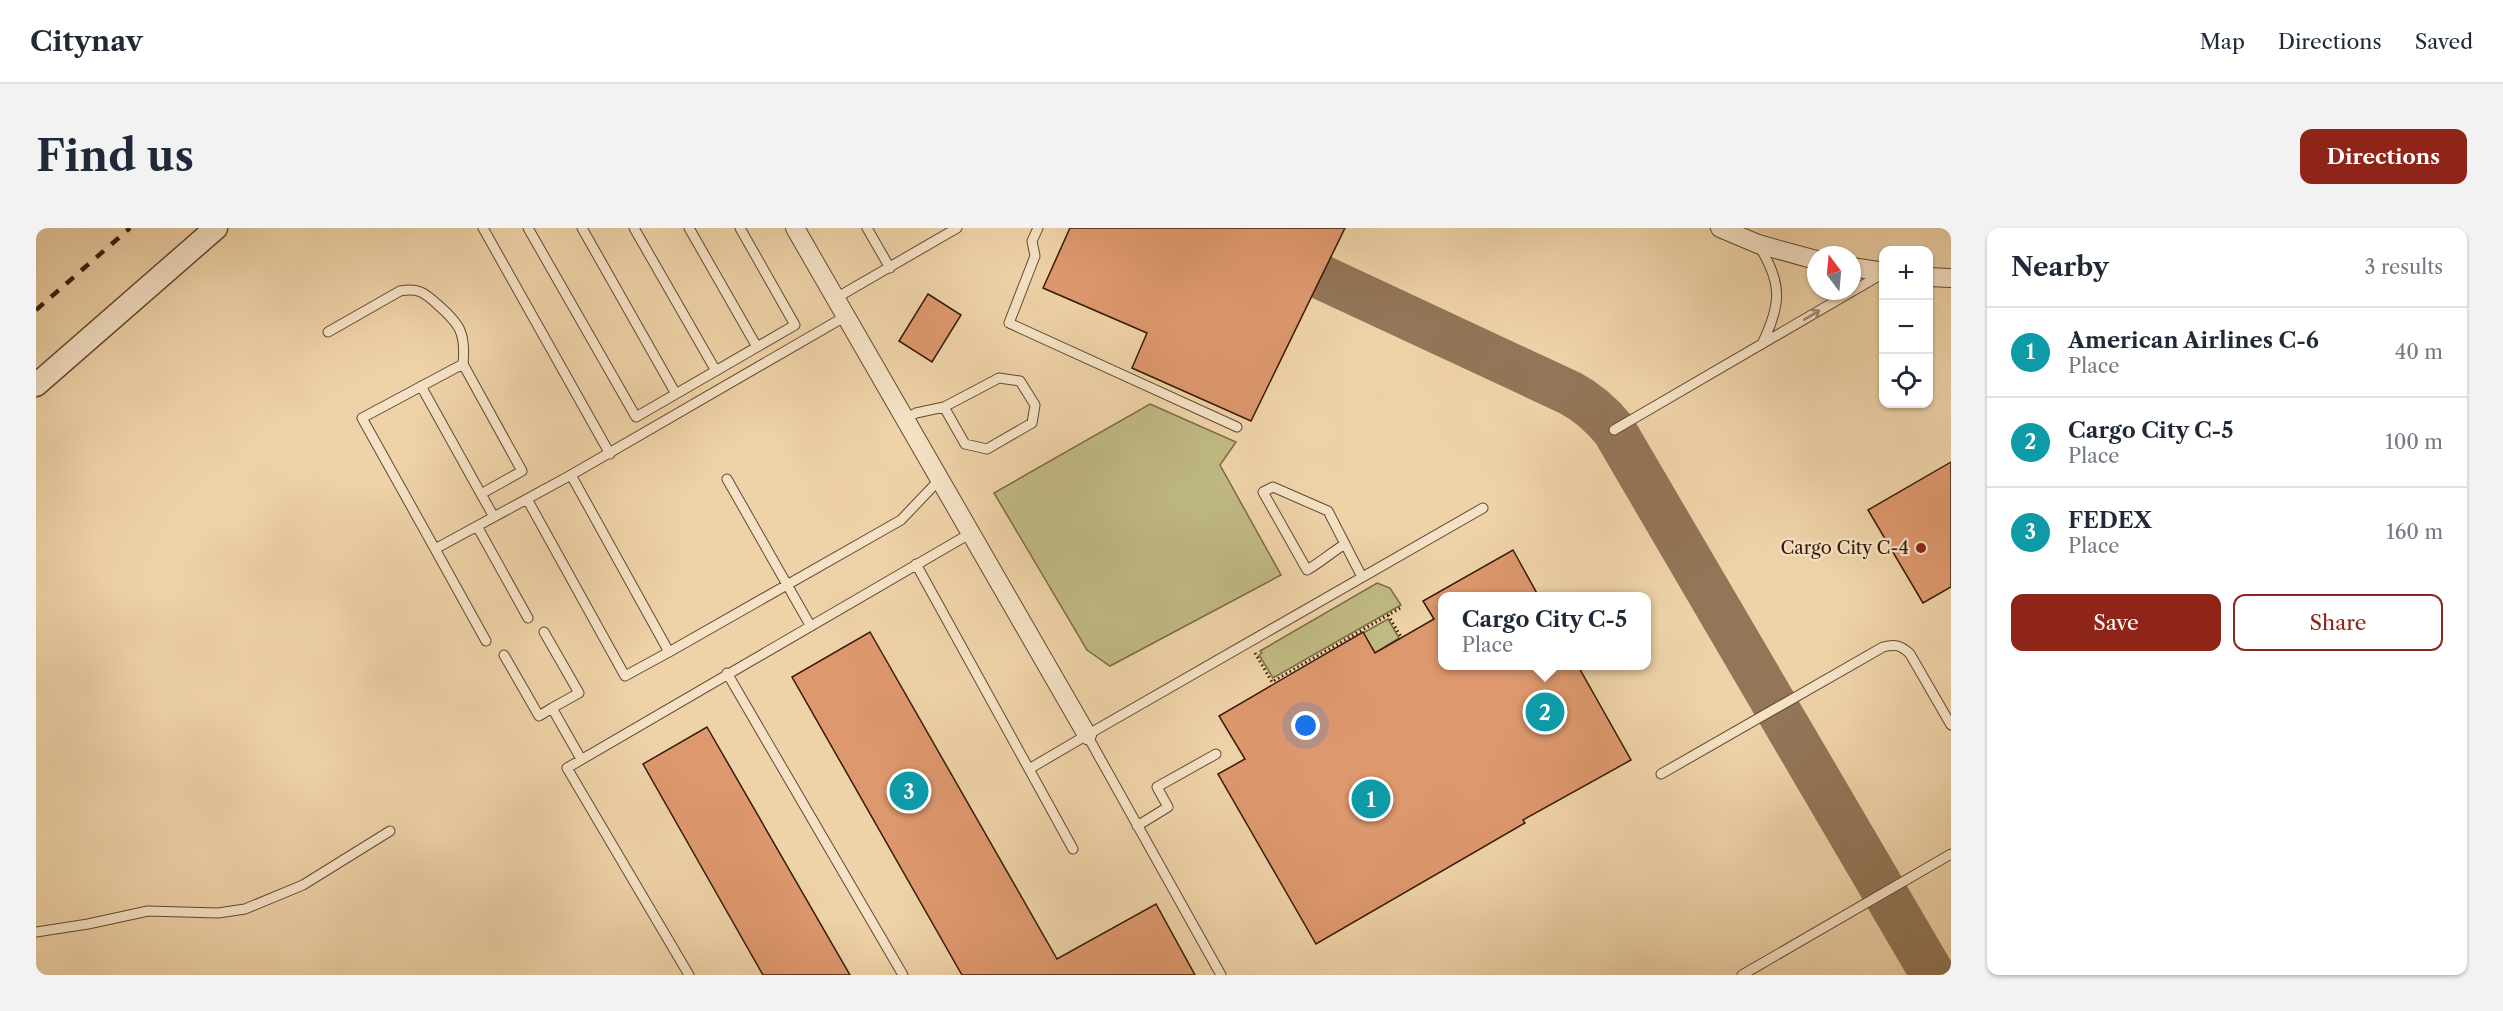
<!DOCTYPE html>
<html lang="en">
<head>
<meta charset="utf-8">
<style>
	body { margin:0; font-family:"Libre Caslon Text",serif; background:#f2f2f3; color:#1f2937 }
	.controls { position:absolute; right:18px; top:18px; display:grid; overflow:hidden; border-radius:12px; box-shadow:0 2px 4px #0004 }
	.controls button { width:54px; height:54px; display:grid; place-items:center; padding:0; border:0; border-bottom:2px solid #e0e1e3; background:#fff; color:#1f2937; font:30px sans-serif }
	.compass { position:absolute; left:1771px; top:18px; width:54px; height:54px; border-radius:50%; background:#fff; box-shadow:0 2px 4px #0004; rotate:344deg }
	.you { position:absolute; left:1270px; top:498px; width:21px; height:21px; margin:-15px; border:4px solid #fff; border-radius:50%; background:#1a73e8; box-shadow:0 0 0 9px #1a73e833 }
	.badge { display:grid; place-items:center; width:39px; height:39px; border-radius:50%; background:#8f2418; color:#fff; font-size:20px; font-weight:700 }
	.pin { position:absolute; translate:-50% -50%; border:3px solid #fff; box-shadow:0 2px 6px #0006 }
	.popup { position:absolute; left:1402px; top:364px; width:213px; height:78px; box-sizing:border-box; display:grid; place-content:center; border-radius:12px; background:#fff; filter:drop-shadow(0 2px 4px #0005); font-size:20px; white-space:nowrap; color:#747a83 }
	.popup b { font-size:22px; color:#1f2937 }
	.popup::after { content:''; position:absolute; left:50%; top:100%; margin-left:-12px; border:12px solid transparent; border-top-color:#fff }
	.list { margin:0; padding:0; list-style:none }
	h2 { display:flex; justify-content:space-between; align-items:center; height:78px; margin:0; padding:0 24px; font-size:26px }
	h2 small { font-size:20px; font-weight:400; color:#747a83 }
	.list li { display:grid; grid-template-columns:39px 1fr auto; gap:18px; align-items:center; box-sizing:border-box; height:90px; padding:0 24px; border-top:2px solid #e0e1e3 }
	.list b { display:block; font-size:22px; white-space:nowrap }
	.list p { margin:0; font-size:20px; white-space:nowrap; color:#747a83 }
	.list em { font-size:20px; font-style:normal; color:#747a83 }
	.actions { display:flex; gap:12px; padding:18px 24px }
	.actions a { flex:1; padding:14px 0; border:2px solid #8f2418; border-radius:12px; text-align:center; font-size:21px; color:#8f2418 }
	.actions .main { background:#8f2418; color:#fff }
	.icon { flex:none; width:33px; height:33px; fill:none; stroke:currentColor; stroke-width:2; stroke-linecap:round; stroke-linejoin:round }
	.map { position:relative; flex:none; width:1915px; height:747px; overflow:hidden; border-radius:12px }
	header { display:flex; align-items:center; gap:36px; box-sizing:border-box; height:84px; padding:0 30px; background:#fff; border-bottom:2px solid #e0e1e3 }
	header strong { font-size:28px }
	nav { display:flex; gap:33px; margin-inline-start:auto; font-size:21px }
	.intro { display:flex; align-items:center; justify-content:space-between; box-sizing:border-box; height:144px; padding:0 36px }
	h1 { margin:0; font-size:42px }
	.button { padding:15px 27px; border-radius:12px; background:#8f2418; color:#fff; font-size:21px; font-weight:700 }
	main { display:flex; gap:36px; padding:0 36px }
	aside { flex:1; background:#fff; border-radius:12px; box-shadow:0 2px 4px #0004 }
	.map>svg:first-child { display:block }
</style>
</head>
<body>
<header>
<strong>Citynav</strong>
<nav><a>Map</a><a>Directions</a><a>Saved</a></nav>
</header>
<div class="intro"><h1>Find us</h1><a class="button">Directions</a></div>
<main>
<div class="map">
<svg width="1915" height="747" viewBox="0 0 1915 747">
	<rect width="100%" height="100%" fill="#efd3a8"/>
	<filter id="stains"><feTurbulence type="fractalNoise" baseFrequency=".00333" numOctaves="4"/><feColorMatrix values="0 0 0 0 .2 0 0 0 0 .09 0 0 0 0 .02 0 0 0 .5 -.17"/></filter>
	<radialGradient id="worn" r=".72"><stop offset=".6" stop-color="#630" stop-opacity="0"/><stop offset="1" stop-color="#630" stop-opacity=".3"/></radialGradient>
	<path fill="#c0ba83" stroke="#7c6a45" stroke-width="1.5" d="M1114 176 1200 214 1184 237 1245 347 1074 438 1051 422 958 265Z
		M1341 355 1354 360 1365 377 1237 450 1223 427 1226 425 1224 423Z
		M1352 391 1363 410 1339 425 1327 405Z"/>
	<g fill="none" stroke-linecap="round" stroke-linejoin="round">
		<path stroke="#937658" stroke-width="45" d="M1285 49 1534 165C1551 174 1565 186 1578 202L1897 747"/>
	</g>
	<path fill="#de986d" stroke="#371a07" stroke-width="1.5" d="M1034 0H1309L1215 193 1096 140 1111 105 1007 60Z
		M892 66 925 87 896 134 863 113Z
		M1915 234V359L1887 375 1832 282Z
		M1477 322 1503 369H1407V438H1542L1595 532 1487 592 1489 595 1280 716 1182 546 1209 531 1183 488 1327 404 1339 425 1398 391 1387 373Z
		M834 404 1021 731 1120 676 1159 747H926L756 449Z
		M671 499 814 747H727L607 536Z"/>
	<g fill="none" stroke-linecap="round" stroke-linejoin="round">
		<defs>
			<path id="service" d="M447 0 574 226
				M492 0 600 189 759 97 704 0
				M546 0 640 166
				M598 0 680 143
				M653 0 721 119
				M831 0 854 40
				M1002 0 996 13 999 28 973 95 1201 199
				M1723 18C1747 56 1745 77 1726 116
				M800 70 921 0
				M810 88 535 247 633 424 865 292 904 251
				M292 104 364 63C382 60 388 64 401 76 424 96 430 105 427 136
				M385 158 445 266
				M869 191 880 185 908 179 963 150 984 153 999 177 996 195 951 221 929 216 908 179
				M1578 202 1846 46
				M691 251 774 397
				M491 271 589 448 633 424
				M441 298 492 390
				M1309 316C1296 324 1285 334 1271 342L1227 264 1237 259 1292 283 1326 349
				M399 321 326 190 427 136 486 243 445 266 458 289
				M880 336 1037 621
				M508 404 543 465 516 480 545 531
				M450 413 399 321 535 247
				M468 427 503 488 516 480
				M691 445 867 747
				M993 541 1051 507
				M1625 546 1847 419C1859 416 1865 417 1874 426L1915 497
				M1101 598 1132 579 1121 559 1180 526
				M0 704 52 696 112 683 182 685 209 681 267 657 354 603
				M653 747 531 540 935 305
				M1185 747 1051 507 1447 280
				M1706 747 1915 626"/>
			<path id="minor" d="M759 0 1051 507
				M1684 0 1722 16 1780 32
				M1816 39 1848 44
				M1892 49 1915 50"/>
			<path id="tertiary" d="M0 157 180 0"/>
		</defs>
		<use href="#service" stroke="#65482f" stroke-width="11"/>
		<use href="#minor" stroke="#65482f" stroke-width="20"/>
		<use href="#tertiary" stroke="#65482f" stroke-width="25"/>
		<path stroke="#371a07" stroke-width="3" stroke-dasharray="1.5 3" stroke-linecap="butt" d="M1352 387 1365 409
			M1219 425 1236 454 1366 379"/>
		<use href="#service" stroke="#f5e2c6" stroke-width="9"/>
		<use href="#minor" stroke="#f5e2c6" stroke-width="18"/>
		<use href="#tertiary" stroke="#f5e2c6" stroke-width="22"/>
		<path stroke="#371a07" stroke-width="4.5" stroke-dasharray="10 10" stroke-linecap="butt" d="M0 82 94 0"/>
	</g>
	<defs><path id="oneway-shaft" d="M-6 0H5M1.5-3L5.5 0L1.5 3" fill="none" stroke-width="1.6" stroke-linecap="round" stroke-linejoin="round" transform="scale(1.5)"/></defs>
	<use stroke="#a08870" href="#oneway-shaft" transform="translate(1776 87) rotate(-31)"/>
	<circle fill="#8f2418" stroke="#f5e2c6" stroke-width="2" cx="1885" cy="320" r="6"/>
	<g text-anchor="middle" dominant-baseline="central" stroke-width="4.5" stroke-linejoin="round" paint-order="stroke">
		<g font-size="18" fill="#371a07" stroke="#f5e2c6" text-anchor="end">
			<text x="1873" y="320">Cargo City C-4</text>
		</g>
	</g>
	<rect width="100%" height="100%" filter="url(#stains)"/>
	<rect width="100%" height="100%" fill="url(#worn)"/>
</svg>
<div class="controls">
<button>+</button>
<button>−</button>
<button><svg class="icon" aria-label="locate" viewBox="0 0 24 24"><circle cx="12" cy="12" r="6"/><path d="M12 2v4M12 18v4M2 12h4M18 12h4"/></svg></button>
</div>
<svg class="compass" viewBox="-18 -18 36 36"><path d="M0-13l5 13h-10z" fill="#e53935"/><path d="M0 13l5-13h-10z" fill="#747a83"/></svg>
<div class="you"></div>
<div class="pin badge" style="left:1335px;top:571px;background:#0f9aa8">1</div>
<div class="pin badge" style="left:1509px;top:484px;background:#0f9aa8">2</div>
<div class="popup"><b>Cargo City C-5</b>Place</div>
<div class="pin badge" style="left:873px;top:563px;background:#0f9aa8">3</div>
</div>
<aside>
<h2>Nearby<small>3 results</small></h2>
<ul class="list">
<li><span class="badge" style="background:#0f9aa8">1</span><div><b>American Airlines C-6</b><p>Place</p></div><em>40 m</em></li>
<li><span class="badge" style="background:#0f9aa8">2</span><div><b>Cargo City C-5</b><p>Place</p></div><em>100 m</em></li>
<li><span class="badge" style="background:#0f9aa8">3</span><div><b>FEDEX</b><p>Place</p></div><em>160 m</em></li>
</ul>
<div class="actions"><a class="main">Save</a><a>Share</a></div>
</aside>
</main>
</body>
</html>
